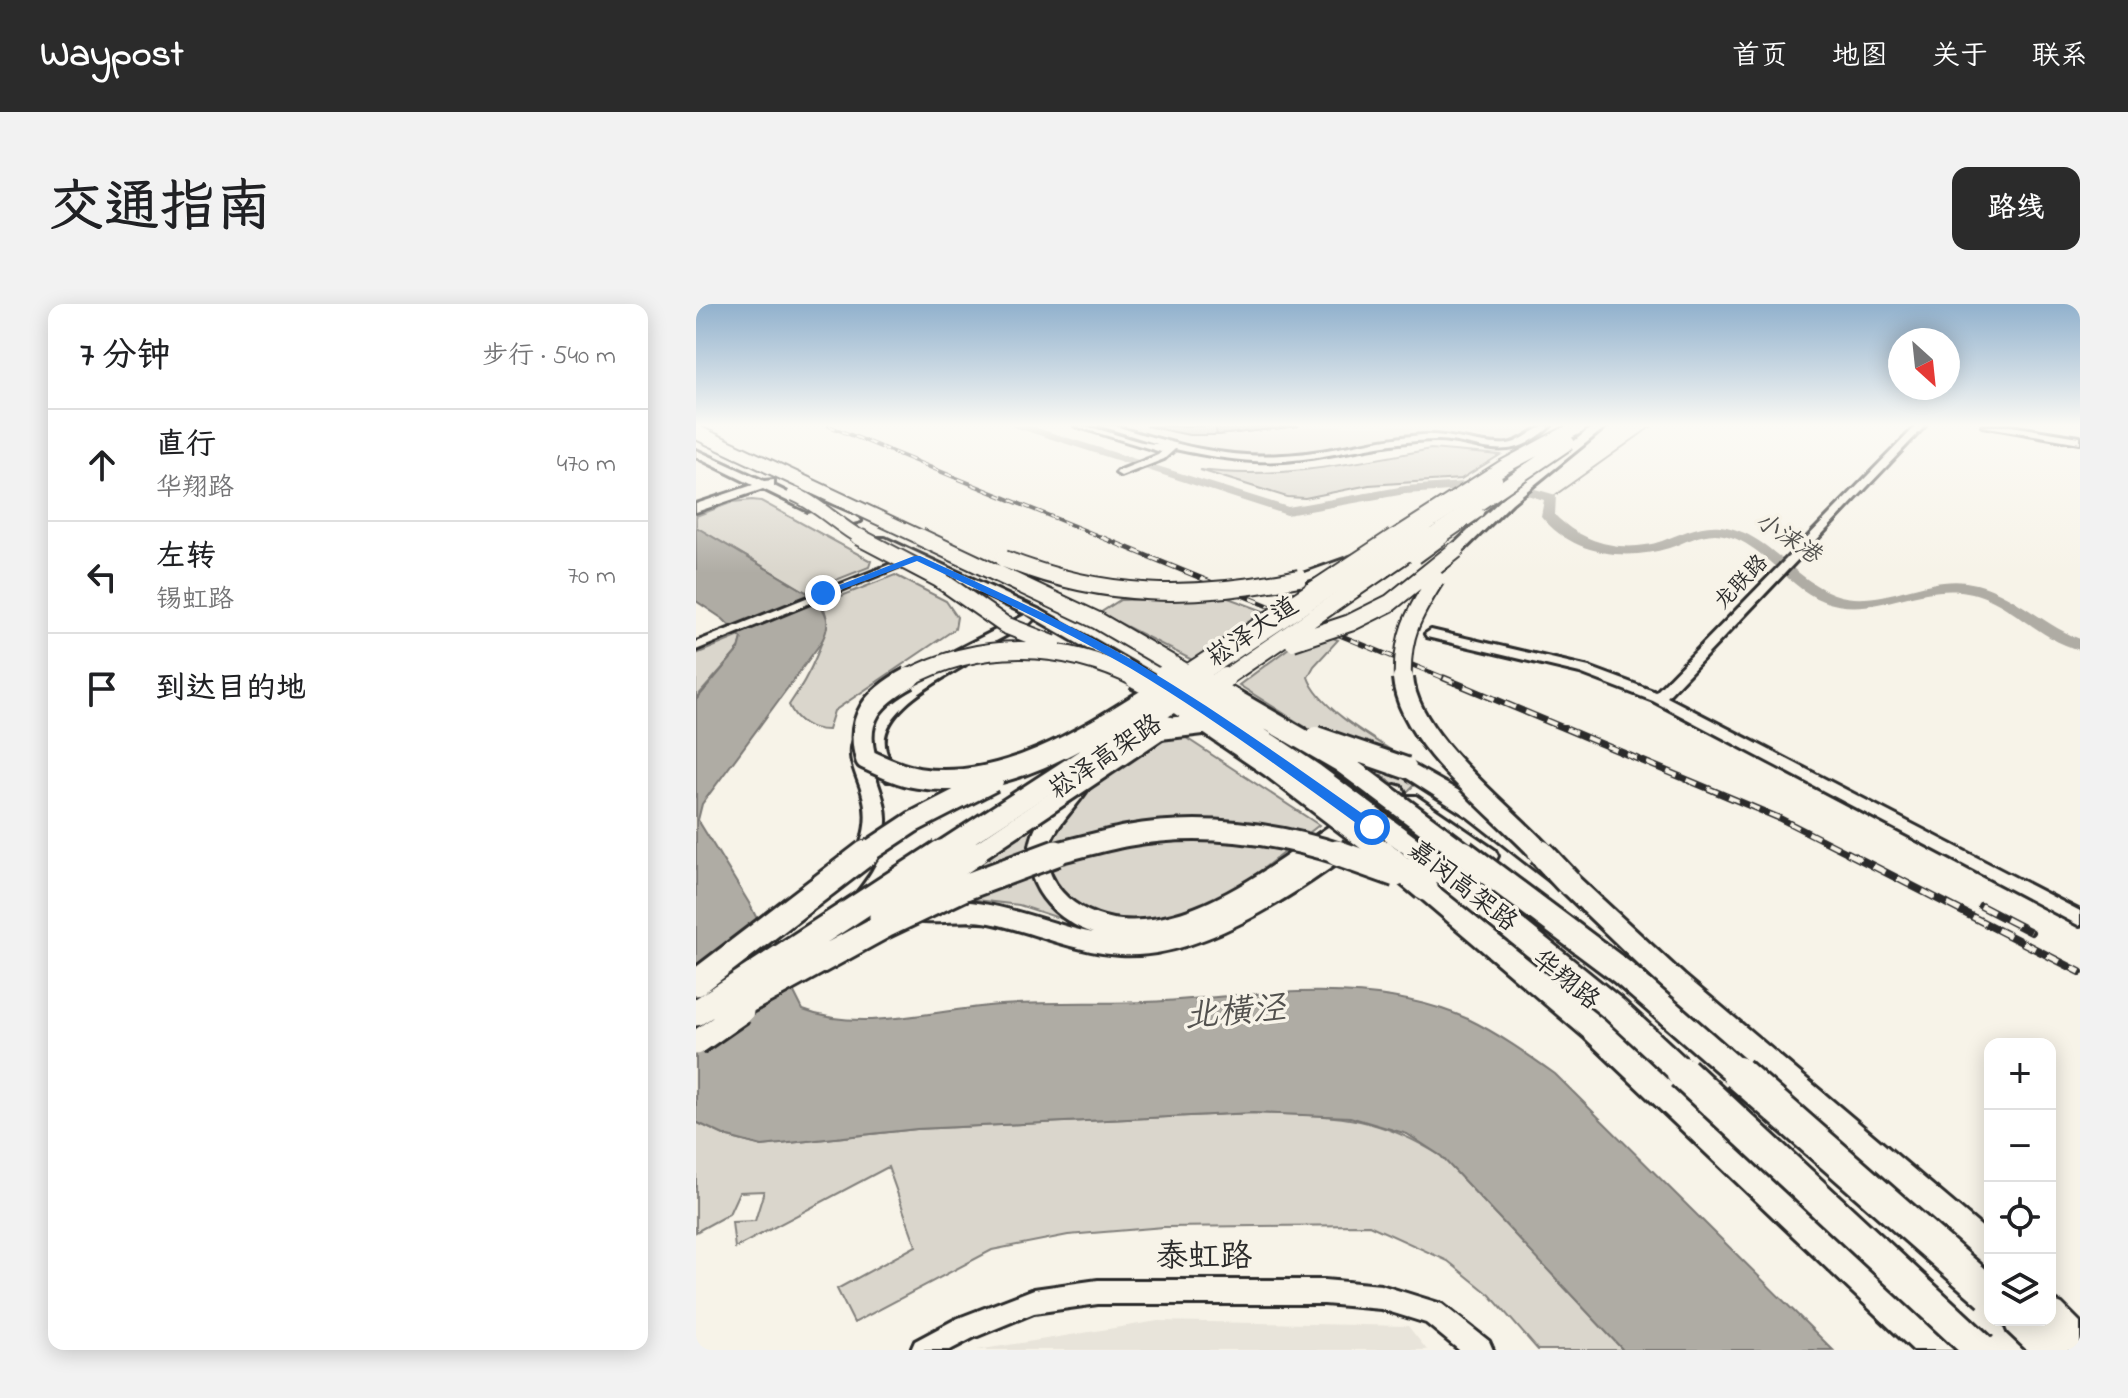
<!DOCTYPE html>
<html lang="zh">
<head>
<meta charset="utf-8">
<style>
	body { margin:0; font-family:"Indie Flower","LXGW WenKai TC",sans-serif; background:#f2f2f2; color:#202124 }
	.controls { position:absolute; right:24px; bottom:24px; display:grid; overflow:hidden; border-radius:16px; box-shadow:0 4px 20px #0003 }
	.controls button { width:72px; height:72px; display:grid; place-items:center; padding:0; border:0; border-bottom:2px solid #e0e0e0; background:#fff; color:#202124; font:40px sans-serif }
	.compass { position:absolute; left:1192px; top:24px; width:72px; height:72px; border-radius:50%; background:#fff; box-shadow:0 4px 20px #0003; rotate:153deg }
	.stop { position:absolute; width:24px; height:24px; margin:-18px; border:6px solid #1a73e8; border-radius:50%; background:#fff }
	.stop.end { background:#1a73e8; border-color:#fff; box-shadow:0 2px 8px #0008 }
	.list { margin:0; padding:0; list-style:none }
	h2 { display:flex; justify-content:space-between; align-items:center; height:104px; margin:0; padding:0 32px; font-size:34px }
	h2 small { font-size:26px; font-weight:400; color:#757577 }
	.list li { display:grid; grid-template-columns:52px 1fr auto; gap:24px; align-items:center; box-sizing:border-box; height:112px; padding:0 32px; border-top:2px solid #e0e0e0 }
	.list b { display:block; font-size:30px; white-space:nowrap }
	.list p { margin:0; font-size:26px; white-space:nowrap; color:#757577 }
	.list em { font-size:26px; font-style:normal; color:#757577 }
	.icon { flex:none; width:44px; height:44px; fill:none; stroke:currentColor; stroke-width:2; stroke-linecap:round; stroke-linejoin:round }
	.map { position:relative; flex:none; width:1384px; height:1046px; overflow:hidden; border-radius:16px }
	header { display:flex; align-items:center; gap:48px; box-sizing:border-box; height:112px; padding:0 40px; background:#2b2b2b; color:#fff }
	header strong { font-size:38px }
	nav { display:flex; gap:44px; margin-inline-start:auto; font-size:28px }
	.intro { display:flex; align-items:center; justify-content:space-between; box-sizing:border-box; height:192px; padding:0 48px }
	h1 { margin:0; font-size:56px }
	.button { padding:20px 36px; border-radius:16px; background:#2b2b2b; color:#fff; font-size:28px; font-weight:700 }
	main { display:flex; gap:48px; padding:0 48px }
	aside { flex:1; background:#fff; border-radius:16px; box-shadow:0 4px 20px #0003 }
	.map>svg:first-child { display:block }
</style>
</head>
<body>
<header>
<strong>Waypost</strong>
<nav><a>首页</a><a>地图</a><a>关于</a><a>联系</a></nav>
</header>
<div class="intro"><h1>交通指南</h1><a class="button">路线</a></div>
<main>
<aside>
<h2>7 分钟<small>步行 · 540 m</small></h2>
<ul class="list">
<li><svg class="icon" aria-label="ahead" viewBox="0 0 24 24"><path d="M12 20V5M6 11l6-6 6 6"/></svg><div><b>直行</b><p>华翔路</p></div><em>470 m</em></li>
<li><svg class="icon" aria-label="left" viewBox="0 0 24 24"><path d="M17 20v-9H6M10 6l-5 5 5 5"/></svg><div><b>左转</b><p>锡虹路</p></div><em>70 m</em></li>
<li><svg class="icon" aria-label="arrive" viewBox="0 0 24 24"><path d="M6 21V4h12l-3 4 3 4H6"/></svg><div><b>到达目的地</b></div></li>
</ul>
</aside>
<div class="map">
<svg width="1384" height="1046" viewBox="0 0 1384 1046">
	<rect width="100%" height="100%" fill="#f7f3e8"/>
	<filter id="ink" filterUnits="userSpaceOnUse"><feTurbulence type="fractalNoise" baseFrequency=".0125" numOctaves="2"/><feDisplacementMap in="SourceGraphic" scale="16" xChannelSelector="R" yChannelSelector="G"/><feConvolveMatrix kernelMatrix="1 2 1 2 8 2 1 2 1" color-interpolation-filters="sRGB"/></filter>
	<g filter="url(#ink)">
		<path fill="#e8e4da" d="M429 122H846L821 138 813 140 772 130 744 129 624 146 563 151 535 149Z
			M462 1017 712 1022 731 1046H281Z"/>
		<path fill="#dad6cc" stroke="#82807c" stroke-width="2" d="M735 145 804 151 765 175 673 181 609 194 591 193 504 166C583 176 658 159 735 145Z
			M56 196 65 197 175 257 173 263 110 288 0 223V212L37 198Z
			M199 271 250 297 261 313 259 325 138 407 132 426C114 426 100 417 93 401 107 381 143 320 125 300Z
			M527 292 573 309 502 359 404 309 424 296Z
			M617 326 642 336 618 362 612 373C624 408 689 441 720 462V479L711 488 543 381Z
			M44 332 46 334 43 345 0 394V350Z
			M478 426 623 521 541 585 510 604 456 616 418 617 388 607 372 617 323 601 229 590Z
			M557 809C635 812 676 808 745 852L927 1046H842L794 991 752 957 673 921 468 923 372 931 296 946 158 1019 141 985 220 942 192 863 39 944 36 918 59 917 68 887 43 888 33 910 0 928V818L32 833 66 842 221 825Z"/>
		<path fill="#afaca4" stroke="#7a7874" stroke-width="2" d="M0 223 115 291C132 308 137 319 124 340L6 500 2 516 53 599 107 706C163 728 233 708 292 702 344 697 397 700 449 698 555 693 672 670 772 715 803 730 831 750 859 770L1137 1046H927L745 852 711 830 654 813 557 809 221 825 66 842 32 833 0 818V396L43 345 46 334 27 315 0 297Z"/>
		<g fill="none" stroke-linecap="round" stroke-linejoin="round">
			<path stroke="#7a7874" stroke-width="2" d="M855 194 956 122"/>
			<path fill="#afaca4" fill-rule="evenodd" d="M315 122H334L592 203 709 182 783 177 808 176 860 191 859 211C886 239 928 250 966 237 984 230 1004 220 1024 222 1072 228 1095 274 1138 290 1182 306 1226 272 1270 278 1313 284 1345 320 1384 335V346C1342 336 1313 295 1271 288 1221 279 1177 316 1127 297 1088 282 1063 232 1019 230 1003 230 988 239 973 244 928 258 875 250 845 212L848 196 807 184 783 185 709 190 591 211Z"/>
			<defs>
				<path id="minor" d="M405 122H419C474 139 529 155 587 151 634 149 679 134 726 131 755 129 783 142 811 140 828 138 838 122 855 122 843 133 829 143 812 145 788 148 764 135 740 136 688 137 639 153 588 157 551 159 515 153 479 145L468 155 425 172 420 169 422 167 462 151 471 143Z
					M1220 122H1229L971 393 1384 607V622L957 397 884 369 731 333 729 330 735 326 893 363 960 388Z
					M215 252 224 254 0 346V338Z
					M402 976H628L685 981 746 1000 793 1037 797 1046H763L730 1019 685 1005 628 1000H402L338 1009 277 1034 254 1046H215L219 1037 260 1015 338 985Z"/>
				<path id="major" d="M379 122C411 122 446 146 477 139L482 142 465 148Z
					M1286 122H1315L1384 133V139Z
					M0 146 68 177 78 176V182L122 204 112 207 67 185 0 208V200L57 181 0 153Z
					M179 234H189L346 307 473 380 471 384H459L336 313 179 240Z
					M329 311 337 316 334 319 268 354 271 358 269 361C242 377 173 412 192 452 195 459 203 465 207 472L205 477H191L174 452C178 475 191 495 190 518 189 535 182 552 174 565 162 586 108 652 84 644L81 637 84 630C126 594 185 551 166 488 161 471 149 451 158 434L171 435C182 397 217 377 250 359L247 355 249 352Z
					M384 475 394 482C374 515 328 543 366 588 380 604 403 614 425 616 506 623 582 555 647 513 663 502 681 487 699 481L706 483 709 488 706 492H720L799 546 802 552 799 558H785L712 507C638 562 520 657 424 651 378 648 338 628 294 619 270 614 233 622 216 616L213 610 216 604C278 583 338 617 397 629 351 613 317 570 341 521 350 504 364 491 377 477Z"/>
				<path id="highway" d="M897 122H911L816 199 765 249H755V243L807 194Z
					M116 194 163 214 165 217 153 220 111 201 109 198Z
					M665 249 670 250V256L603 279 595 274Z
					M710 457 788 501 880 571 988 671 1294 930V969L1282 964 970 687 864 585 772 513 703 469 700 464 703 459Z
					M729 575 737 577 909 716 1256 1033 1261 1046H1217L889 734 721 591 717 584 721 577Z
					M1354 995 1366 1000 1384 1018V1046H1331L1312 1028 1307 1016H1354Z"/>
			</defs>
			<use href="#minor" stroke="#2b2b2b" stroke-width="6"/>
			<use href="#major" stroke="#2b2b2b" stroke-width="6"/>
			<use href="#highway" stroke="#2b2b2b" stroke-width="6"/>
			<use href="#minor" fill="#f7f3e8" fill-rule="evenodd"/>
			<use href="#major" fill="#f7f3e8" fill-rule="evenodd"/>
			<use href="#highway" fill="#f7f3e8" fill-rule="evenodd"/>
			<defs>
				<path id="rail-far3" d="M133 122 410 235"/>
				<path id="rail-far2" d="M405 233 753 376"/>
				<path id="rail-far1" d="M748 374 1083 514 1156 551"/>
				<path id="rail" d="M1152 549 1384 668
					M1285 602 1335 628"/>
			</defs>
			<use href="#rail-far3" stroke="#2b2b2b" stroke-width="4"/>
			<use href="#rail-far2" stroke="#2b2b2b" stroke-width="5"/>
			<use href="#rail-far1" stroke="#2b2b2b" stroke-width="7"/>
			<use href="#rail" stroke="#2b2b2b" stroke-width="8"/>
			<use href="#rail-far3" stroke="#f7f3e8" stroke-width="2" stroke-dasharray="7" stroke-linecap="butt"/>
			<use href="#rail-far2" stroke="#f7f3e8" stroke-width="3" stroke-dasharray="9" stroke-linecap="butt"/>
			<use href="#rail-far1" stroke="#f7f3e8" stroke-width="4" stroke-dasharray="11" stroke-linecap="butt"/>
			<use href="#rail" stroke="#f7f3e8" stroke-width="5" stroke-dasharray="14" stroke-linecap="butt"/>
			<defs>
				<path id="major-bridge-far3" d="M708 235 800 175
					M742 235 781 208"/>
				<path id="major-bridge-far2" d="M719 252 745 233
					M510 366 711 233"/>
				<path id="major-bridge-far1" d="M277 551 471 421"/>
				<path id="major-bridge" d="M185 613 280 549
					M0 739 46 707"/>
				<path id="highway-bridge-far4" d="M0 128 228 235
					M98 190C124 201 142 222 167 235
					M695 235 809 162 884 122
					M731 235 872 139"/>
				<path id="highway-bridge-far3" d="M163 233 243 275 309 321 357 340
					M224 233 402 317 503 376
					M308 255C409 295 497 295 603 274
					M597 338 654 319 694 299 760 246
					M467 370 476 376
					M209 376C283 335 368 337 443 376
					M481 376 698 233
					M526 376 734 233
					M707 376C705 332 717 311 740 275"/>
				<path id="highway-bridge-far2" d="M213 374C178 393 158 414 170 455 187 463 204 471 222 474 308 488 395 430 463 387
					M439 374 463 387
					M473 374 617 469 727 551
					M500 374 644 457 770 551
					M707 374C712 437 806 506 847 551
					M463 387 575 463 690 551
					M463 387 485 374
					M508 388 529 374
					M438 428 515 419
					M620 433 710 464
					M167 551 217 518 297 477
					M241 551 487 391
					M352 551C378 545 405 537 431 532 502 519 579 528 647 551"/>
				<path id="highway-bridge-far1" d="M641 549 700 570
					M687 549 729 584
					M724 549 918 705 989 771
					M767 549 926 668 1044 771
					M845 549 872 578
					M0 679 170 549
					M0 709 245 549
					M28 709 189 621 269 583 360 549"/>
				<path id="highway-bridge" d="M987 769 1285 1046
					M1042 769 1294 990"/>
			</defs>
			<use href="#major-bridge-far3" stroke="#2b2b2b" stroke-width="16" stroke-linecap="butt"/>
			<use href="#major-bridge-far2" stroke="#2b2b2b" stroke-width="19" stroke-linecap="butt"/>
			<use href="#major-bridge-far1" stroke="#2b2b2b" stroke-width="24" stroke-linecap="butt"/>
			<use href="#major-bridge" stroke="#2b2b2b" stroke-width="29" stroke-linecap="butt"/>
			<use href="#highway-bridge-far4" stroke="#2b2b2b" stroke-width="17" stroke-linecap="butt"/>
			<use href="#highway-bridge-far3" stroke="#2b2b2b" stroke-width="20" stroke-linecap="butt"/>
			<use href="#highway-bridge-far2" stroke="#2b2b2b" stroke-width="26" stroke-linecap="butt"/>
			<use href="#highway-bridge-far1" stroke="#2b2b2b" stroke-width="31" stroke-linecap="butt"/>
			<use href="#highway-bridge" stroke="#2b2b2b" stroke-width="38" stroke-linecap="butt"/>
			<use href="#major-bridge-far3" stroke="#f7f3e8" stroke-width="12"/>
			<use href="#major-bridge-far2" stroke="#f7f3e8" stroke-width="15"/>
			<use href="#major-bridge-far1" stroke="#f7f3e8" stroke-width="18"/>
			<use href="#major-bridge" stroke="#f7f3e8" stroke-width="23"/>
			<use href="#highway-bridge-far4" stroke="#f7f3e8" stroke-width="13"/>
			<use href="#highway-bridge-far3" stroke="#f7f3e8" stroke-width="16"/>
			<use href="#highway-bridge-far2" stroke="#f7f3e8" stroke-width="20"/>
			<use href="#highway-bridge-far1" stroke="#f7f3e8" stroke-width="25"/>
			<use href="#highway-bridge" stroke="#f7f3e8" stroke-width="32"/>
		</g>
		<path fill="#a9a69f" stroke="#2b2b2b" stroke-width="2" d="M450 122H603L521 131H493Z"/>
		<path fill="#898782" stroke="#2b2b2b" stroke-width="2" d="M519 122H603L521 131Z"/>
	</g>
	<linearGradient id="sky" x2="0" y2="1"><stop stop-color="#91b1cd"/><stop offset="0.45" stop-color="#fbfaf5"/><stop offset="1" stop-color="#fbfaf5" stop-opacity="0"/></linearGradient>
	<rect width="1384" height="269" fill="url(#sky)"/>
	<path fill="#1a73e8" d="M218 252H224C298 286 373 319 443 360 525 409 603 465 681 520V527H671C594 471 516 413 434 364 365 324 293 291 221 257L131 291 123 289Z"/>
	<g text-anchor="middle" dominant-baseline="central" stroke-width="7" stroke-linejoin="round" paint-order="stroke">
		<g font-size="22" fill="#2b2b2b" stroke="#f7f3e8">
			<text transform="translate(1046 279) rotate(-46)">龙联路</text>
		</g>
		<g font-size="24" font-style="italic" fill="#53524f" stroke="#f7f3e8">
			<text transform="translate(1091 235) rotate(33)">小涞港</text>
		</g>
		<g font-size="26" fill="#2b2b2b" stroke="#f7f3e8">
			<text transform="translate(557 329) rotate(-34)">崧泽大道</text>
			<text transform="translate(410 454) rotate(-34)">崧泽高架路</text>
			<text transform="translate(766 583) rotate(38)">嘉闵高架路</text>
			<text transform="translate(869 677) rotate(39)">华翔路</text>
		</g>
		<g font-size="32" fill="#2b2b2b" stroke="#f7f3e8">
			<text x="508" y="954">泰虹路</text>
		</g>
		<g font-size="34" font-style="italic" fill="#53524f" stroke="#f7f3e8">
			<text transform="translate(539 710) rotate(-5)">北横泾</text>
		</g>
	</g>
</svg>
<div class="controls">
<button>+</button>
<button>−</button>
<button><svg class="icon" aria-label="locate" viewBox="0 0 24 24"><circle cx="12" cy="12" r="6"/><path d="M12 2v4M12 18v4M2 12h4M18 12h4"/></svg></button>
<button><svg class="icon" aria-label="layers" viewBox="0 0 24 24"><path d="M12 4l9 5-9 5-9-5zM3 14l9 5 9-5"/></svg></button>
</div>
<svg class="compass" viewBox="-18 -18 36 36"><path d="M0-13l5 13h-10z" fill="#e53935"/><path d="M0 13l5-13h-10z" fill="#757577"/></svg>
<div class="stop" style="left:676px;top:523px"></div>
<div class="stop end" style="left:127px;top:289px"></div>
</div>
</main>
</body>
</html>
